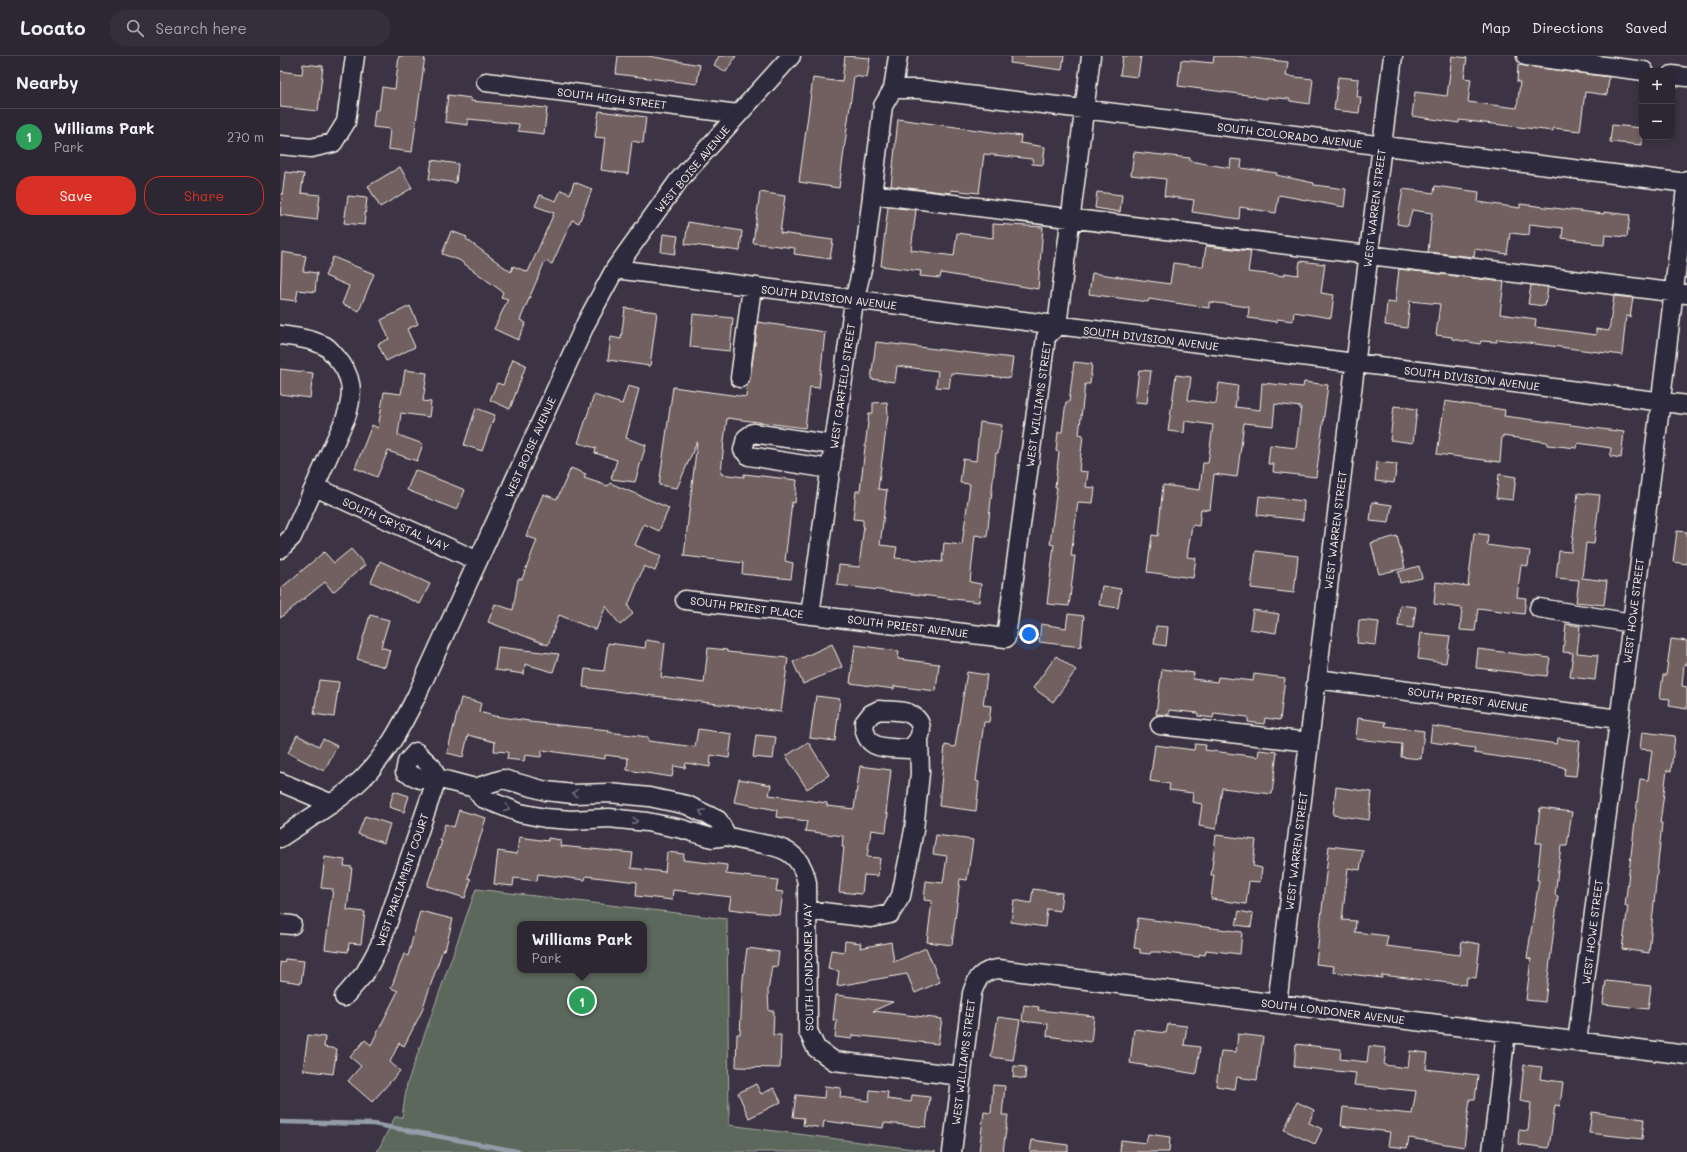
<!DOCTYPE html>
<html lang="en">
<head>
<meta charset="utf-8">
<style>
	body { margin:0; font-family:Mali,sans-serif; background:#352f3b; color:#f1f3f6 }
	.controls { position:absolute; right:12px; top:12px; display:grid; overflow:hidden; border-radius:8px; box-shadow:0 2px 6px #0003 }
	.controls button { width:36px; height:36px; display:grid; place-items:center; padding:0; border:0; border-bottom:1px solid #48444e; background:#2d2733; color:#f1f3f6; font:20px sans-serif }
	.you { position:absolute; left:749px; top:578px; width:14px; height:14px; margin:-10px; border:3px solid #fff; border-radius:50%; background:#1a73e8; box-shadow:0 0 0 6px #1a73e833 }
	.badge { display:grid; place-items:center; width:26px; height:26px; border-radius:50%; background:#d93025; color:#fff; font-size:13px; font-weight:700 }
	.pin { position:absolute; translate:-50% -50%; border:2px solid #fff; box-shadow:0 1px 4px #0006 }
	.popup { position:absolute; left:237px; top:865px; width:130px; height:52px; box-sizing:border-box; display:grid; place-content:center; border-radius:8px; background:#2d2733; filter:drop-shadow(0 1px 3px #0005); font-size:13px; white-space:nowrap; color:#a7a5ac }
	.popup b { font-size:15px; color:#f1f3f6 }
	.popup::after { content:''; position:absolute; left:50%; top:100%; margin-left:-8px; border:8px solid transparent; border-top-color:#2d2733 }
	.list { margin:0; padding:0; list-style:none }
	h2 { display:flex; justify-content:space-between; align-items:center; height:52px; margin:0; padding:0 16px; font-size:17px }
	h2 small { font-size:13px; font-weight:400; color:#a7a5ac }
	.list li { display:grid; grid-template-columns:26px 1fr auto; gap:12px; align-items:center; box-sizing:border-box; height:56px; padding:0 16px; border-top:1px solid #48444e }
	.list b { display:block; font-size:15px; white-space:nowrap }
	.list p { margin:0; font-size:13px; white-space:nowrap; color:#a7a5ac }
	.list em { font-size:13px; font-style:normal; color:#a7a5ac }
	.actions { display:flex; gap:8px; padding:12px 16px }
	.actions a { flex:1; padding:9px 0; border:1px solid #d93025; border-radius:16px; text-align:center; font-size:14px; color:#d93025 }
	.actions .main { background:#d93025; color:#fff }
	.icon { flex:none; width:22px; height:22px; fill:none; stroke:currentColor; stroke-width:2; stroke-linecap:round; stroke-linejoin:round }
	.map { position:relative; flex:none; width:1407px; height:1096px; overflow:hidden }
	header { display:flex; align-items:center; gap:24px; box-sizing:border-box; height:56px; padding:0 20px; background:#2d2733; border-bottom:1px solid #48444e }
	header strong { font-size:19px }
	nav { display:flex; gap:22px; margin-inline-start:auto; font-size:14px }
	.search { width:280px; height:36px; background:#352f3b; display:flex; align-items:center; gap:10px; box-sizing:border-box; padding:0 14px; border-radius:16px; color:#a7a5ac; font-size:15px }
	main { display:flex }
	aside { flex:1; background:#2d2733 }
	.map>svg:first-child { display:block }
</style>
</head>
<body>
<header>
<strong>Locato</strong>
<div class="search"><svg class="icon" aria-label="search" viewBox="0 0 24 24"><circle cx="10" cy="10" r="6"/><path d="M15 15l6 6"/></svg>Search here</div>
<nav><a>Map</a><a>Directions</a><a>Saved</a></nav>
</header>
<main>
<aside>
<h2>Nearby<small></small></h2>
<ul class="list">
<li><span class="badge" style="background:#2e9e5b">1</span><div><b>Williams Park</b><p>Park</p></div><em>270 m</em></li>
</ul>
<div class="actions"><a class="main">Save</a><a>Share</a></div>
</aside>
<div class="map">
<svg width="1407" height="1096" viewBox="0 0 1407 1096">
	<rect width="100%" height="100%" fill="#3c3444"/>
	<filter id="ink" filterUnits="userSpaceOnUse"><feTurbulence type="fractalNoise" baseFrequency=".025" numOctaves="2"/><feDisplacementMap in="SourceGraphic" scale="8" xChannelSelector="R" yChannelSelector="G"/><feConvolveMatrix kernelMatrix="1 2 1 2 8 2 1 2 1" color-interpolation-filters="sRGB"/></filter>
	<g filter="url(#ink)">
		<path fill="#5b675c" stroke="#a8aca2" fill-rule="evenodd" d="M196 833 447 863 449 1069 656 1096H97L115 1061H122L127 1028ZM240 868H364V914H240Z"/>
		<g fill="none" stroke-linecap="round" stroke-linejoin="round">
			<path stroke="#939ca8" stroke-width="4.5" d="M0 1066 93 1068 241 1096"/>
		</g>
		<path fill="#725e5f" stroke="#f4f1e8" d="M119 0H145L132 96 108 93 110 73 93 71 95 54H99L102 31 115 33Z
			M338 0H368L420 9 417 28 336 18Z
			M439 0H456L446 16 434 9Z
			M565 0 590 2 587 22 574 20 559 132 519 126 533 22 562 26Z
			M731 0H784L782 14 730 7Z
			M843 0H861L858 21 840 19Z
			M934 0H956L1008 6 1006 20 1033 23 1030 48 1010 45V43L987 41V43L975 41V40L898 30 901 4 933 7Z
			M1172 0 1187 2 1184 22 1191 23 1188 46 1237 52 1240 26H1237L1238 9 1329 21 1327 39 1305 36 1300 75 1273 72V75L1179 64V67L1132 60 1135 36 1167 40Z
			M23 8 43 10 38 55 0 51V15L22 18Z
			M1058 21 1079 23 1077 41H1081L1079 57 1054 54Z
			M168 39 191 42V45L267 52 264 78 238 75 239 68 188 63V69L165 66Z
			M319 55 366 61 363 87 352 85 348 118 321 114 325 82 315 81Z
			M618 63 741 80 740 87 765 91 763 109 752 108 753 103 704 98 699 137 671 134V137L611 130Z
			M1332 69 1362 72V89L1330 86Z
			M854 96 910 102V105L950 112 951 103 962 104 961 112 997 117 996 119 1034 127V129L1066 133 1064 151 999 139 996 157 960 151 959 163 912 156 914 144 884 140 886 123 851 119Z
			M152 104 178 108 176 127 149 123Z
			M120 111 132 132 100 151 88 130Z
			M5 116 24 118 21 137 40 139 37 164 0 159Z
			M294 126 312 133 299 167 292 164 272 208 265 205 240 264 246 267 238 284 214 273 228 243 221 241 223 236 179 204 162 198 171 175 187 181 186 183 231 216 233 210 248 216 274 157 255 150 260 139 276 145 281 134 290 138Z
			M1155 130 1199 136 1198 146 1240 152V148L1324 158V156L1350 159 1347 181 1325 179 1324 189 1312 188V186L1282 182 1283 172 1250 168 1249 179 1230 177 1227 198 1195 193 1194 201 1148 196 1152 157 1132 154 1128 170 1117 168 1123 133 1154 137Z
			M480 136 505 140 500 177 553 184 550 203 514 198 515 192 473 187Z
			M817 136 842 139 840 156 815 152Z
			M68 140 87 142 84 169 64 167Z
			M608 151 636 154 631 194 674 200 677 177 713 182V168L763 171 758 233 661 217 660 222 640 220 641 215 601 210Z
			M408 166 462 175 460 195 405 188Z
			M383 178 398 180 395 198 381 196Z
			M926 190 971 195 968 216 1005 220V217L1018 219 1020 205 1045 208 1041 237 1054 239 1051 262 1014 256 1013 265 997 263V266L968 262 969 251 929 246V252L869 243 868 246 809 238 812 217 890 228 893 207 923 211Z
			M2 196 26 200 23 215 37 217 35 236 18 234 16 245 0 243Z
			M53 201 94 218 79 255 62 248 69 230 45 220Z
			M1119 213 1224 226 1220 258 1256 263 1255 271 1316 279V273L1329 275 1334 240 1353 242 1350 261 1346 260 1342 299 1217 283V286L1201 285 1200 288 1172 283V281L1156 279 1160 248 1130 245 1127 272 1105 269 1107 246 1115 247Z
			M1251 229 1268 231 1265 250 1248 248Z
			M130 250 138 268 127 273 135 291 106 305 98 288 109 283 101 264Z
			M345 252 377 256 370 310 328 304 331 281 341 283Z
			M413 258 453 262 450 295 410 291Z
			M478 266 545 276 539 332 530 331 525 372 447 362 444 385 441 418 464 421V418L517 424 515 447 512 446 505 505 513 507 511 523 462 518 463 507 404 500 417 386 397 432 379 429 393 331 466 341 467 329 470 323Z
			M596 286 733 302 730 322 671 317 669 332 656 331 658 315 617 310 615 326 591 323Z
			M233 303 246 309 230 353 210 344 217 327 223 329Z
			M794 306 812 308 810 328H805L799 378 803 379 799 415 808 416 806 431 815 432 813 447 798 446 791 500H795L789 550 767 548 774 489 770 488 777 431H775L779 396 776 395 778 376H782L786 346H789Z
			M0 313 33 317 30 342 0 338Z
			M125 314 147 317 143 345 151 346 149 361 121 357 118 379 143 388 137 405 108 395 97 421 75 412 92 369 98 372 104 336 121 338Z
			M859 314 871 315 867 347 855 346Z
			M896 319 911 321 908 344 936 348 939 327 958 330 955 351 980 354 982 327 1023 331 1024 326 1048 329 1036 421 993 416 994 408H988L990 389 1016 392 1021 351 995 348 993 370 964 367 957 421 934 418 930 454 921 453 919 470 912 469 907 501 916 502 913 522 867 516 872 479 878 480 883 429 920 434 923 407H928L933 369 905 365 904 377 888 375Z
			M348 330 359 333 346 382 366 389 355 426 331 423 337 404 315 397 316 392 298 387 314 339 342 348Z
			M1165 345 1225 354 1224 360 1344 376 1341 402 1330 400 1331 392 1298 387 1297 392 1267 389V386L1222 380 1220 406 1157 398Z
			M607 346 608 359 598 433 607 434 600 489 617 491 615 502 662 506 664 487 682 489 690 428 680 427 683 403 696 405 700 366 722 369 718 397H716L707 481 695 479 690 526 701 528 699 546 557 529 559 509 579 511 584 470H583V464L573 463 576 435H580L589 357H593V347Z
			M1114 350 1137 353 1133 387 1110 384Z
			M196 352 215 359 202 395 184 389Z
			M1097 406 1117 408 1114 427 1095 425Z
			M291 412 306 418 304 422 328 430 330 427 389 452 379 475 364 468 355 489 381 500 375 515 364 510 348 550 353 558 340 569 326 550 316 574 279 559 268 589 208 566 215 548 233 554 238 523H242L257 484 246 480 263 438 277 443Z
			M135 414 185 434 177 454 127 434Z
			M1219 418 1236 421 1233 444 1216 442Z
			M1298 437 1320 439 1314 488 1306 487 1302 522 1327 525 1324 549 1296 546 1299 524 1276 522 1279 495 1291 496Z
			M979 440 1024 445 1023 464 977 459Z
			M1092 446 1112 449 1109 467 1090 465Z
			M1397 475 1407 476V508L1393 506Z
			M1194 477 1208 479 1207 489 1250 495 1248 510 1241 509 1237 541 1246 542 1244 558 1198 552 1195 575 1180 574 1182 552 1154 548 1156 526 1188 530Z
			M1117 480 1125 512 1099 518 1091 487Z
			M71 493 85 509 53 536 45 526 0 562V533L44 496 54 507Z
			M976 495 1018 500 1014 537 971 532Z
			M100 505 150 528 140 548 91 526Z
			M1139 510 1142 522 1120 527 1118 516Z
			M822 530 841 533 838 552 819 549Z
			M1120 549 1136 551 1133 572 1118 570Z
			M973 554 999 558 996 577 970 573Z
			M788 558 804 560 801 591 759 586 761 568 786 572Z
			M90 559 109 564 101 591 110 594 105 611 77 603Z
			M1079 564 1099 566 1096 589 1077 587Z
			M1286 568 1300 570 1297 597 1318 599 1315 624 1290 621 1293 597 1283 596Z
			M876 570 888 571 886 590 874 588Z
			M1141 577 1170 580 1166 607 1138 603Z
			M1391 583 1407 585V609L1404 608 1402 630 1407 631V653L1389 650 1390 643 1380 642 1383 619H1386Z
			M366 584 385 587 381 621 424 627 428 592 447 594V596L508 602 501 656 303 631 305 613 324 615 328 587 365 592Z
			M552 588 562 611 523 628 513 606Z
			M575 589 619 595 618 603 659 608 656 635 614 630V633L570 627Z
			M218 591 279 598 273 616 245 608 244 618 215 614Z
			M1198 593 1270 602 1267 620 1196 612Z
			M776 600 796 614 773 646 753 632Z
			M882 613 914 617 913 623 937 626 938 621 973 625 974 618 1005 622 1000 664 985 662 984 668 968 666V661L934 657 933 662 918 660V657L889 654V659L876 658Z
			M687 616 707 619 703 649 711 650 709 666H704L696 725 699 726 696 755 659 750 665 689 675 691Z
			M39 624 59 626 54 661 34 658Z
			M536 640 560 643 555 685 530 682Z
			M181 642 201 647 199 656 214 660 249 665V666L329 674 328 676 368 681V685L415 691 418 673 452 678 449 702 431 699 430 711 406 707 405 712 394 710 392 721 347 714 348 702 325 699V703L262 694 261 701 245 699 244 705 227 703 228 696 214 695 215 686 188 679 183 701 167 697Z
			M1078 662 1106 666 1105 670 1144 675 1141 703 1121 701 1122 688 1076 683Z
			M1152 670 1277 688 1278 682 1300 685 1296 720 1284 719 1285 712 1275 709 1194 697 1195 692 1150 686Z
			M1362 676 1395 680 1391 715 1387 714 1380 767H1382L1369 897 1342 893 1348 850H1345L1360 723 1368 724 1372 694 1360 693Z
			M17 679 39 690 43 683 57 690 44 715 8 697Z
			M476 679 496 681 493 703 473 701Z
			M528 686 549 719 527 733 506 700Z
			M915 688 926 689 925 694 978 701 979 694 997 696 992 738 942 732 936 773 919 770 922 748 912 746 913 737 889 734 890 728 870 725 875 689 914 694Z
			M580 710 611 714 606 757H608L606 776 591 774 587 801 600 802 598 820 584 819 582 838 559 836 564 791H562L563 780 525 775 527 765 496 761 497 754 454 746 459 723 491 729 489 739 547 747V750L574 753Z
			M1056 731 1092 736 1089 764 1053 759Z
			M114 735 129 740 124 756 109 751Z
			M1260 752 1292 756 1287 790H1281L1275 839 1278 840 1265 946 1246 944 1251 903 1247 902 1259 824H1257L1261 787H1256Z
			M179 754 206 762 188 822 191 823 185 842 147 830 162 785H160L165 768 174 771Z
			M85 760 110 768 104 787 78 778Z
			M656 779 693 784 687 824 680 823 672 889 647 886 652 845 644 844 646 825 663 827 667 800 653 798Z
			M936 779 976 784 973 810 982 812 980 826 969 825 966 848 931 843 934 819H931Z
			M239 781 268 785V782L281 784 280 790 353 797 351 812 385 816 387 796 404 798 403 804 447 809 446 818 498 824 496 835 503 836 500 859 449 853 451 841 393 834 392 844 356 840 357 826 306 820 305 824 258 818 257 825 234 822 233 830 214 828 218 795 237 798Z
			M1049 790 1083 794 1080 814 1068 812 1062 864 1076 865 1075 876 1108 880 1106 890 1180 899 1182 885 1200 888 1196 922 1187 921 1186 929 1102 919V922L1053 916 1054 910 1036 908Z
			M45 801 65 804 64 810 72 811 67 854 85 856 81 888 69 887 68 896 45 893 53 833 41 832Z
			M753 833 782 837 780 855 767 853 765 871 731 866 734 844 751 847Z
			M140 855 173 863 165 894 163 893 141 957 124 990 119 987 110 1006 120 1015 92 1046 68 1025 81 1010 70 1001 85 984 91 989 118 935 111 932 124 898 128 900Z
			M959 855 973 858 971 871 956 869Z
			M858 862 962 876 960 898 926 894 925 899 919 898V901L878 896H871L870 898 860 897V893L854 892Z
			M565 885 581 887 580 892 611 886 614 906 646 892 660 926 635 937 627 918 557 930 559 915 548 913 551 894 564 896Z
			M467 892 499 896 497 911 492 910 488 935 489 955H494L493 979H501L500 1012 456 1011 457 978H460L463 923Z
			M5 903 24 905 21 927 0 924V906L4 907Z
			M1326 925 1371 930 1368 953 1323 948Z
			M556 939 613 946 593 955 662 963 658 988 572 979V983L555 981 557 964H553Z
			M744 949 759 951 758 954 814 960 811 986 767 980 768 968 742 965Z
			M718 961 740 964 733 1004 711 1001Z
			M888 968 907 970 904 989 920 991 916 1018 850 1007 854 973 886 977Z
			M958 978 983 981 977 1024 957 1021 955 1033 936 1030 941 995 956 996Z
			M28 979 45 981 44 991 57 993 53 1018 23 1014Z
			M1016 988 1061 993 1060 1003 1087 1006 1089 990 1106 992 1104 1009 1128 1012 1130 995 1148 997 1146 1013 1198 1019 1195 1043H1190L1184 1091 1129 1082 1127 1092 1108 1090 1110 1076 1061 1070 1063 1051 1132 1058 1136 1035 1074 1029 1076 1017 1014 1011Z
			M1244 1009 1262 1011 1260 1023 1283 1026 1280 1050 1275 1049 1269 1092 1238 1088 1239 1074 1248 1075 1251 1047 1240 1045Z
			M734 1010 746 1011 745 1023 733 1021Z
			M476 1028 481 1038 494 1032 501 1046 469 1062 458 1037Z
			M713 1029 725 1030 722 1059H728L723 1096H699L704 1056 711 1057Z
			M545 1030 561 1032 560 1041 589 1045 590 1034 608 1036 607 1043 631 1046 632 1039 650 1041 646 1071 604 1067 603 1072 544 1065 543 1072 523 1069 524 1062 513 1061 516 1039 544 1042Z
			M1017 1046 1034 1054 1029 1067 1042 1073 1035 1088 1004 1074Z
			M1312 1056 1364 1063 1362 1083 1309 1077Z
			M868 1078 890 1081 889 1096H840L841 1084 866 1087Z
			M752 1084 788 1089V1096H750Z"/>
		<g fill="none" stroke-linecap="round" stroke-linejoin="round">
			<defs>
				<path id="minor" d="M1246 0 1364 15
					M1392 19 1407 21
					M206 26 458 58
					M613 33H639L1407 127
					M0 89 31 92 53 87 66 66 75 0
					M592 138 1407 238
					M335 213 1407 349
					M0 279C15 281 31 283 45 290 49 292 53 298 56 301 73 320 74 337 66 361L12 481 0 493
					M460 322 472 231
					M550 413 469 400 463 394 466 382 473 377 554 389
					M35 431 198 505
					M405 544 726 582 766 281 777 270 811 0
					M1259 552 1352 567
					M530 559 574 245 584 205 603 50 613 33 618 0
					M1037 623 1339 663
					M599 654C608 655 620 654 628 657 647 665 643 683 629 693 606 691 585 696 584 667L591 658Z
					M880 669 1029 686
					M136 696 152 711 157 722 140 723 125 716 127 706Z
					M0 726 52 748
					M447 780C481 792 519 782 527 827L528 975 536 992 554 1005 682 1020
					M0 782C28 763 58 746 82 723 106 699 121 671 136 641L306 267 335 213 399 124 511 0
					M527 854 591 862 610 858 621 840 634 774 640 717 639 684
					M0 868 12 869
					M64 941 85 917 100 889 157 722 195 732 223 723 266 735 293 738 329 737 369 741 407 749 438 764 447 780 432 782 402 773 367 766 329 762 292 764 265 762 240 757 202 742 195 732
					M997 948 1113 0
					M1297 986 1379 360 1407 124
					M672 1096 692 937C697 922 701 915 718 913L1407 999
					M1212 1096 1226 976"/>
			</defs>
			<use href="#minor" stroke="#f4f1e8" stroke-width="21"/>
			<use href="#minor" stroke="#2f2a3d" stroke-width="18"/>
		</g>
		<defs><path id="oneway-chevron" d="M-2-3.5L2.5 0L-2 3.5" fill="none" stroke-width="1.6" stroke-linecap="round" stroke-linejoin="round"/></defs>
		<g stroke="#747079">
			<use href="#oneway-chevron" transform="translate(295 737) rotate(-178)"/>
			<use href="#oneway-chevron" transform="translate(227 752) rotate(22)"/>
			<use href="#oneway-chevron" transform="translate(422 756) rotate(-154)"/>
			<use href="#oneway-chevron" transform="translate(355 765) rotate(6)"/>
		</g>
	</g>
	<g text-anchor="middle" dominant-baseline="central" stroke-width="3" stroke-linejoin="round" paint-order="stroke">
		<g font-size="11" fill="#f4f1e8" stroke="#2f2a3d">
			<text transform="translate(332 42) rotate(7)">SOUTH HIGH STREET</text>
			<text transform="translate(1010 79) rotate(7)">SOUTH COLORADO AVENUE</text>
			<text transform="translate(412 113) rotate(-50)">WEST BOISE AVENUE</text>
			<text transform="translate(1094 152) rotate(-83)">WEST WARREN STREET</text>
			<text transform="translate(549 241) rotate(7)">SOUTH DIVISION AVENUE</text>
			<text transform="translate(871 282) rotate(7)">SOUTH DIVISION AVENUE</text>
			<text transform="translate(1192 322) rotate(7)">SOUTH DIVISION AVENUE</text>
			<text transform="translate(562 330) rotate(-82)">WEST GARFIELD STREET</text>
			<text transform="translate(758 348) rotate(-82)">WEST WILLIAMS STREET</text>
			<text transform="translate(250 391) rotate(-66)">WEST BOISE AVENUE</text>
			<text transform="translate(116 468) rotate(24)">SOUTH CRYSTAL WAY</text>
			<text transform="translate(1055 474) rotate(-83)">WEST WARREN STREET</text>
			<text transform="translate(467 551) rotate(7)">SOUTH PRIEST PLACE</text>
			<text transform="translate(1353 555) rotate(-83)">WEST HOWE STREET</text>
			<text transform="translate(628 570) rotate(7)">SOUTH PRIEST AVENUE</text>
			<text transform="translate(1188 643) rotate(8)">SOUTH PRIEST AVENUE</text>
			<text transform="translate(1016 795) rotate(-83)">WEST WARREN STREET</text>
			<text transform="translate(122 824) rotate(-71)">WEST PARLIAMENT COURT</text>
			<text transform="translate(1312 876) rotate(-83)">WEST HOWE STREET</text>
			<text transform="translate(528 911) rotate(-91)">SOUTH LONDONER WAY</text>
			<text transform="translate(1053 955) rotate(7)">SOUTH LONDONER AVENUE</text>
			<text transform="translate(683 1006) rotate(-83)">WEST WILLIAMS STREET</text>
		</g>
	</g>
</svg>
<div class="controls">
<button>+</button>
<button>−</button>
</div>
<div class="you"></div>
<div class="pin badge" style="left:302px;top:945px;background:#2e9e5b">1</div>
<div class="popup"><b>Williams Park</b>Park</div>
</div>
</main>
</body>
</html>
